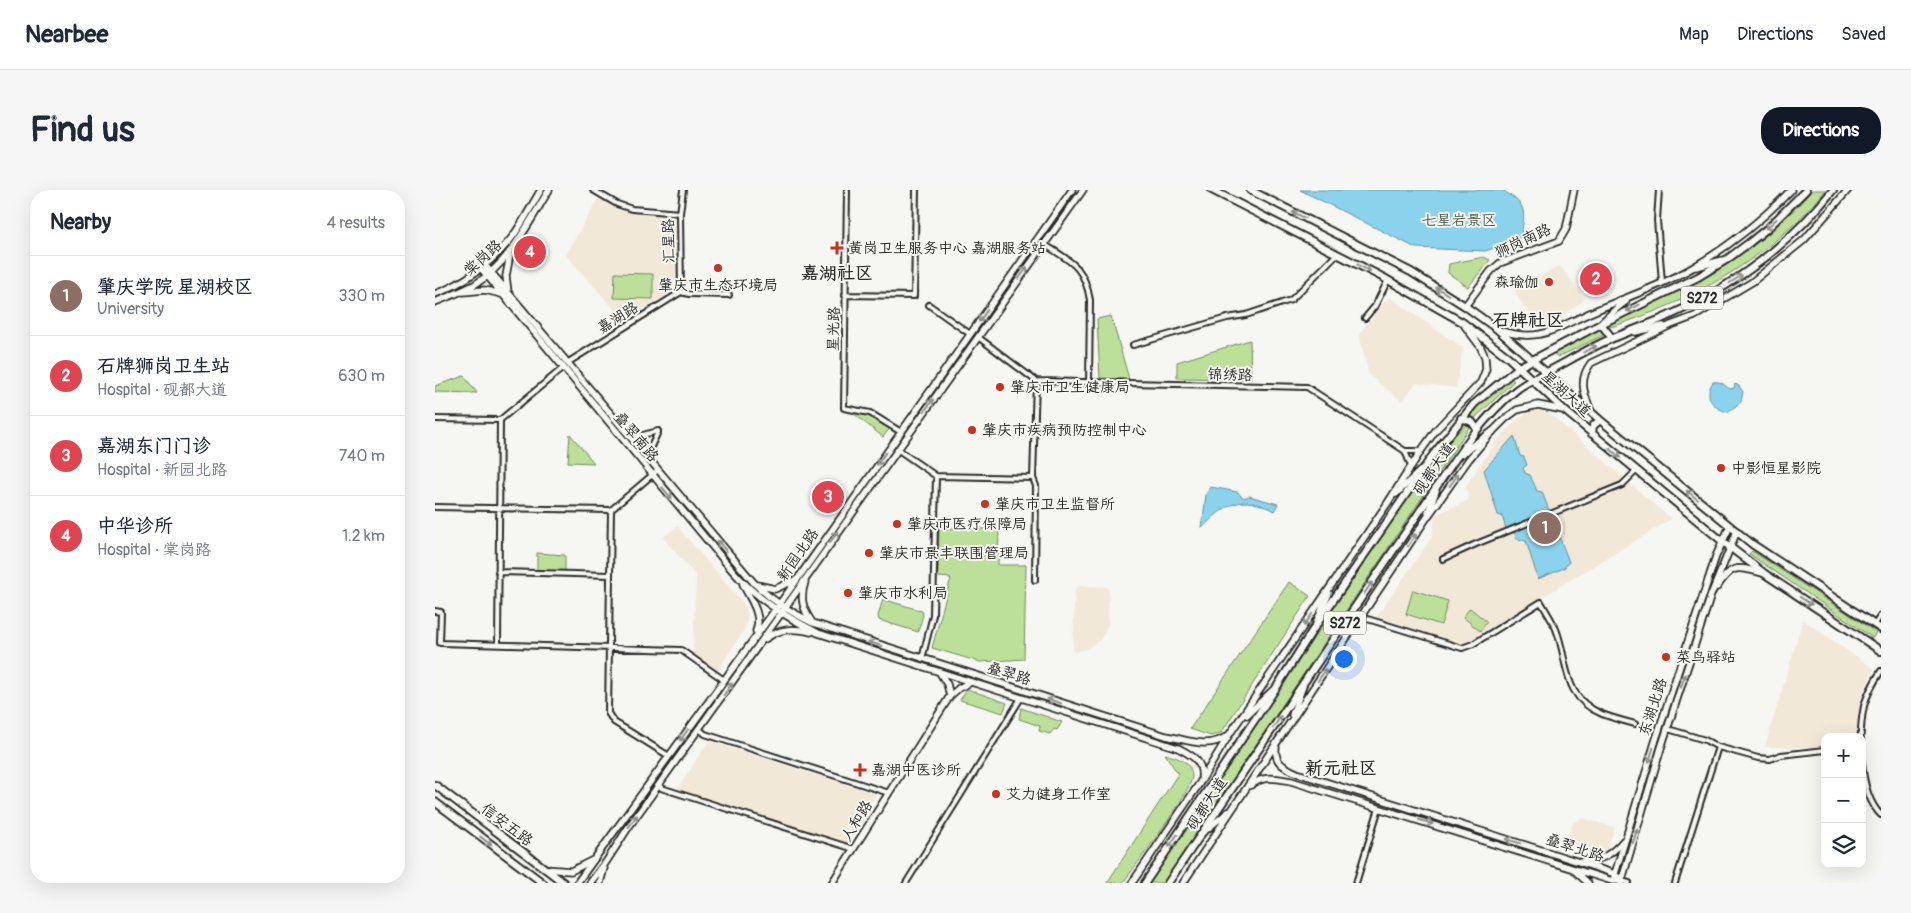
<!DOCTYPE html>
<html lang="en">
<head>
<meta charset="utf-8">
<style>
	body { margin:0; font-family:Pangolin,"LXGW WenKai TC",sans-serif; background:#f6f6f7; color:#1f2937 }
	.controls { position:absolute; right:15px; bottom:15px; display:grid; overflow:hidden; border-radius:10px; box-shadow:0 5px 20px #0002 }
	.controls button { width:45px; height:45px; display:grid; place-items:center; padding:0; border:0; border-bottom:1px solid #e0e1e3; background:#fff; color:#1f2937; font:25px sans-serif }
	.you { position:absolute; left:908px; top:468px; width:18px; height:18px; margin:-12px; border:4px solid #fff; border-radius:50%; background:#1a73e8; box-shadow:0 0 0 8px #1a73e833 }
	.badge { display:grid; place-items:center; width:32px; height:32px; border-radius:50%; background:#111827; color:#fff; font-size:16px; font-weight:700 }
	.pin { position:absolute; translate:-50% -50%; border:2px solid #fff; box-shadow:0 1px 5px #0006 }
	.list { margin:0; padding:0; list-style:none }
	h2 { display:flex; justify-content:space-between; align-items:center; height:65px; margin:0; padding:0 20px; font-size:21px }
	h2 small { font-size:16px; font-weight:400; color:#747a83 }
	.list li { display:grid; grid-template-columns:32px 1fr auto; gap:15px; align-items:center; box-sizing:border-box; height:80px; padding:0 20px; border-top:1px solid #e0e1e3 }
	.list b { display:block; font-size:19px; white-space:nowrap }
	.list p { margin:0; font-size:16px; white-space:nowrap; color:#747a83 }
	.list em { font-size:16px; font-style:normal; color:#747a83 }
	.icon { flex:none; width:28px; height:28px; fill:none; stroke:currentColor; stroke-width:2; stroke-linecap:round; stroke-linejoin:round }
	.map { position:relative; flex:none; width:1446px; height:693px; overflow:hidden; border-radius:20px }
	header { display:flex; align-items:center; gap:30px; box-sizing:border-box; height:70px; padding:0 25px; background:#fff; border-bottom:1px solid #e0e1e3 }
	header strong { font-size:24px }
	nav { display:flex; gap:28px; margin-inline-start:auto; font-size:18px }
	.intro { display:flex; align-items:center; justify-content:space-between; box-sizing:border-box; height:120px; padding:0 30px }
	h1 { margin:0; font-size:35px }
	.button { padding:12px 22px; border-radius:20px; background:#111827; color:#fff; font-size:18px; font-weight:700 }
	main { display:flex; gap:30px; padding:0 30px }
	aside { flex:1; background:#fff; border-radius:20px; box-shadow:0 5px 20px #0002 }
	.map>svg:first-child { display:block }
</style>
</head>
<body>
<header>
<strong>Nearbee</strong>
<nav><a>Map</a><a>Directions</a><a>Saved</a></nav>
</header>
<div class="intro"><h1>Find us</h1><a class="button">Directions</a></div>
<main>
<aside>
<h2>Nearby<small>4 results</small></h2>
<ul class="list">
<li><span class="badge" style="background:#8d6e63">1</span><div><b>肇庆学院 星湖校区</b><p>University</p></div><em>330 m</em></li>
<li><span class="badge" style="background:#e0444e">2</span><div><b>石牌狮岗卫生站</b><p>Hospital · 砚都大道</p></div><em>630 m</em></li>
<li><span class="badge" style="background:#e0444e">3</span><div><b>嘉湖东门门诊</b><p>Hospital · 新园北路</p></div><em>740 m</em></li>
<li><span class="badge" style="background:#e0444e">4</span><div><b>中华诊所</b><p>Hospital · 棠岗路</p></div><em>1.2 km</em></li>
</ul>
</aside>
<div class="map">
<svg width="1446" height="693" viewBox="0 0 1446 693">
	<rect width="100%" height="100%" fill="#f6f6f2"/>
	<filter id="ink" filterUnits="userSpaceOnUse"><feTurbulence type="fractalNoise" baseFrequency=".02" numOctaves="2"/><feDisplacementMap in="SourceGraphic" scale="10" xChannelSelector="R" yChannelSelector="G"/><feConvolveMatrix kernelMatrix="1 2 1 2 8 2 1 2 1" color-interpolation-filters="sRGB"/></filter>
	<g filter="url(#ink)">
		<path fill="#f1e8d7" d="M164 7 190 21 242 27 243 94 240 101 189 130 131 65Z
			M1125 76 1150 109 1110 138 1106 132 1090 119 1079 99Z
			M954 107 1028 158 1021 198 981 193 967 211 934 185 924 144Z
			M1102 220 1113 222 1236 329 1029 454 941 428 997 347 1000 325 1034 310 1031 296 1060 253 1081 231 1092 223Z
			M242 336 308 413 312 422V431L309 440 282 481 258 464 261 386 228 348Z
			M645 396 671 397 674 399 673 434 666 449 651 459 641 462 638 461 640 398Z
			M1368 430 1439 479 1427 504 1423 546 1390 547V557H1330Z
			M274 551 441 604 411 654 242 600Z
			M1148 628 1180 638 1172 658 1163 665 1152 666 1143 663 1141 656 1135 654 1134 657 1131 655 1138 633Z"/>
		<path fill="#bce09a" stroke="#748662" d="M1377 0H1391C1336 67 1259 111 1176 137L1175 134C1207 116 1241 102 1274 84 1312 63 1349 33 1377 0Z
			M1049 67 1055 70 1033 97 1013 83 1014 74Z
			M180 83 218 84V109L179 108Z
			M676 126 694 189 665 188 662 129Z
			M1167 138 1171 144 1123 167 1118 163Z
			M815 150 816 189 742 188V172Z
			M29 186 42 203 0 202V196Z
			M1074 187 1079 191 1040 228 1034 225Z
			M418 223C433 223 443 230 455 238L448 247Z
			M1032 234 1035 236 1017 263 728 693H715L974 306 1007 257Z
			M135 244 159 273 133 272Z
			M504 338 564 339 563 375H591L589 469 545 472 497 458 516 388 503 387Z
			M1317 361 1441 442 1438 448 1314 364Z
			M102 363 130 365V382H105L102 380Z
			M854 392 875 406 786 543 776 546 755 539Z
			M978 400 1013 411 1006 435 971 424Z
			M448 409 487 421 488 425 483 442 444 430 443 426Z
			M1035 418 1052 432 1045 441 1028 427Z
			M532 499 572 513 568 523 525 510Z
			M586 518 627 532 622 540 619 539 615 544 604 541 605 536 584 529Z
			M730 564C743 568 757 571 757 587 756 603 700 676 688 693H672L743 584Z"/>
		<path fill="#8bd3ec" stroke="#65909f" d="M865 0H1067C1091 15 1091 18 1086 46L1076 53 1050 61 981 58Z
			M1278 192C1288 191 1288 195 1295 199L1299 198 1300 194 1304 196 1308 202 1306 212 1293 222C1278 219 1268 206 1278 192Z
			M1079 246 1085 266 1089 267 1092 275 1088 278 1090 283 1095 285 1102 301 1107 302 1134 372 1129 378 1103 389 1091 351 1082 349 1078 340 1072 342 1067 326 1063 325 1049 280Z
			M776 297 803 302C806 307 808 309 814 306L843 314 839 321C806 303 791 314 767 338L771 304Z"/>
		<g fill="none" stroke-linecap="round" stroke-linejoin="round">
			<defs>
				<path id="street" d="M158 0 182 14 197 19 245 23
					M412 0 409 218 435 223 466 242
					M1224 0 1222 30 1227 92
					M609 54C636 72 649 75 655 110L654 192
					M246 102 245 23 248 0
					M246 102 254 104 294 105
					M410 105 479 106 481 0
					M494 115 535 144
					M930 128 940 116 953 90
					M543 147 601 191
					M698 155 792 128 811 125 856 110 902 64
					M132 173 246 102
					M601 191 872 197 970 261
					M0 229 65 230 128 178
					M196 248 223 241
					M462 259 501 286 598 288
					M970 261 976 276
					M970 261H986
					M211 267 223 242
					M0 317 176 320 223 280
					M176 320 173 523 179 532 234 566
					M1008 369 1041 354 1187 295 1201 281
					M63 382 175 385
					M600 390 601 296 598 288 601 191
					M0 421 6 422 5 453 246 460 289 490
					M926 427 1027 458 1038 454 1106 412C1111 421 1117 430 1121 439 1134 472 1126 507 1167 524 1177 528 1189 531 1200 534
					M1440 434 1446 425
					M63 454 65 230
					M487 469 498 425 501 286
					M1446 481C1439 492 1432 504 1429 516 1423 545 1424 604 1446 625
					M264 539 270 544 454 603
					M1233 539 1270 550 1283 557 1323 568 1335 569 1346 565 1390 560
					M223 597 419 659
					M1186 691 1194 693
					M471 693 586 508
					M921 693 944 618
					M1240 693 1283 557"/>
				<path id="secondary" d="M49 74 319 393C337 411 356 422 378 433L731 546C754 550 773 560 794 545
					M45 77 297 380C323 410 348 425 383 443L743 558C759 566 769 572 766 591
					M1261 77 1288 70
					M28 102 50 100 66 104
					M73 102 71 86 75 65
					M0 104C28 94 56 73 75 50 87 35 96 16 106 0
					M0 112C13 107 26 102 39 95 74 74 93 34 114 0
					M1030 116 1056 81 1065 73 1124 51 1131 39 1139 0
					M1166 133 1182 118 1191 111
					M1064 140C1109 155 1124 135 1164 119 1195 106 1228 95 1257 78 1293 57 1327 30 1356 0
					M1200 142 1228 136
					M1156 221C1149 204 1143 190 1156 173L1236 135 1260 126 1317 92 1369 50 1413 0
					M961 304 985 281
					M993 322 1001 301
					M370 392C365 408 367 418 377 432
					M308 394C314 408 328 424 321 441
					M322 395 340 399 360 390
					M1282 397C1298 373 1302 377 1328 383
					M882 431 894 403
					M330 449C346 438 357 438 376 442
					M505 483 512 494 515 506
					M812 525 838 500
					M857 525 868 496
					M841 557C839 573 849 577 862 583L1141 671 1180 684 1186 691
					M816 595C829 585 840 588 856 591L1168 688 1177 691H1186
					M770 641 793 622
					M1148 671C1167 671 1177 664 1189 650
					M110 679 136 681 158 670
					M1140 681 1153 693
					M1179 687 1221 549 1281 366 1295 336
					M142 693 364 387 637 0
					M155 693 171 672 193 638 648 0
					M165 693 169 678
					M397 693 515 506 524 498 536 492
					M697 693 766 591 794 545 952 314 986 261 1001 240 1046 192 1051 179 1050 167 1045 156 1030 136
					M748 693 991 329 1034 269 1057 242 1071 228 1082 220 1103 215 1128 220
					M1186 693 1226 558 1276 405 1302 341"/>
				<path id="primary" d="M777 0 951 89 1027 132 1073 167 1129 220 1287 351 1330 384 1446 461
					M815 0 976 82 1030 116 1062 139 1165 230 1317 354 1446 439
					M1166 134 1177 148
					M1026 228 1037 232 1042 239
					M1157 244 1158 236 1165 230
					M1026 264 1057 242
					M0 595 129 693
					M0 612 108 693
					M710 693 843 495 879 438 998 265 1039 214 1084 177 1166 134 1263 87 1291 70 1314 53 1334 37 1371 0
					M733 693 1004 293C1027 259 1049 226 1081 200 1091 192 1103 187 1114 181 1135 170 1156 157 1178 148 1193 142 1209 136 1224 130 1292 101 1352 58 1398 0"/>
			</defs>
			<use href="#street" stroke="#2b2b2b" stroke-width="8"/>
			<use href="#secondary" stroke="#2b2b2b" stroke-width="9"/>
			<use href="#primary" stroke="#2b2b2b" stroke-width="10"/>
			<use href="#street" stroke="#f6f6f2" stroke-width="4"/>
			<use href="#secondary" stroke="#f6f6f2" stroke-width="5.5"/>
			<use href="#primary" stroke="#f6f6f2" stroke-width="6"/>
		</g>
		<defs><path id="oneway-shaft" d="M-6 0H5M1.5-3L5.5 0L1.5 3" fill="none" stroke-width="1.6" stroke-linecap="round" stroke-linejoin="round" transform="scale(1.25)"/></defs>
		<g stroke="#90908e">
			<use href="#oneway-shaft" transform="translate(864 25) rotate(-153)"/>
			<use href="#oneway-shaft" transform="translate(1336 34) rotate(138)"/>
			<use href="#oneway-shaft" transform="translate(929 78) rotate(27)"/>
			<use href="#oneway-shaft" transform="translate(588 83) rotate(-54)"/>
			<use href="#oneway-shaft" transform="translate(1301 89) rotate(-32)"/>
			<use href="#oneway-shaft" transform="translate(1007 101) rotate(-148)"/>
			<use href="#oneway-shaft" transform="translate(1198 118) rotate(154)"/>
			<use href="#oneway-shaft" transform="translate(548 126) rotate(125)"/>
			<use href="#oneway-shaft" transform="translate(1155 159) rotate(-27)"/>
			<use href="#oneway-shaft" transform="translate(494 215) rotate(-54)"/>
			<use href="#oneway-shaft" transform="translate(1180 263) rotate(40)"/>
			<use href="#oneway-shaft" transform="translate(446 269) rotate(125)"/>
			<use href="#oneway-shaft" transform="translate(1019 290) rotate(-54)"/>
			<use href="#oneway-shaft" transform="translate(232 303) rotate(50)"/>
			<use href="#oneway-shaft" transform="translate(1257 305) rotate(-141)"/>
			<use href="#oneway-shaft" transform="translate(399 347) rotate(-54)"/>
			<use href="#oneway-shaft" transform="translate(977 350) rotate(-57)"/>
			<use href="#oneway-shaft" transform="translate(287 356) rotate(-130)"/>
			<use href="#oneway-shaft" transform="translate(933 398) rotate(-56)"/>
			<use href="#oneway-shaft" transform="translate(1371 411) rotate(34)"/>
			<use href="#oneway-shaft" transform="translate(873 430) rotate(124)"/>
			<use href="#oneway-shaft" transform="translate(440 454) rotate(-162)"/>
			<use href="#oneway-shaft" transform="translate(887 485) rotate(-56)"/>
			<use href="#oneway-shaft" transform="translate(1248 491) rotate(-72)"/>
			<use href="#oneway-shaft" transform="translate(293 499) rotate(-55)"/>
			<use href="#oneway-shaft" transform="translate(619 511) rotate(-162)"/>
			<use href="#oneway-shaft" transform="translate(842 532) rotate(-56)"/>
			<use href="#oneway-shaft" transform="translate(249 545) rotate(126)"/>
			<use href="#oneway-shaft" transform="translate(1216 565) rotate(107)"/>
			<use href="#oneway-shaft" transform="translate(198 631) rotate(-54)"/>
			<use href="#oneway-shaft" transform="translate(991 632) rotate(17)"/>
			<use href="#oneway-shaft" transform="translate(1200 646) rotate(-73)"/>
			<use href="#oneway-shaft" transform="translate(51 651) rotate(38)"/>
			<use href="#oneway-shaft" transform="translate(738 651) rotate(124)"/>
			<use href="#oneway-shaft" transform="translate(1078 651) rotate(-163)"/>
		</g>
	</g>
	<g fill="#c8321e" stroke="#f6f6f2" stroke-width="2">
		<path d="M399.5 50.5h5v5h5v5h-5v5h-5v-5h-5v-5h5z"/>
		<circle cx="283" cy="78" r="5"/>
		<circle cx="1114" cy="92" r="5"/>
		<circle cx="565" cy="197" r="5"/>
		<circle cx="537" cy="240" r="5"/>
		<circle cx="1286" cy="278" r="5"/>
		<circle cx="550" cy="314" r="5"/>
		<circle cx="462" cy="334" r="5"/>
		<circle cx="434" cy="363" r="5"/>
		<circle cx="413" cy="403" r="5"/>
		<circle cx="1231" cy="467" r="5"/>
		<path d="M422.5 572.5h5v5h5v5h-5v5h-5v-5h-5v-5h5z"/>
		<circle cx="561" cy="604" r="5"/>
	</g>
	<g text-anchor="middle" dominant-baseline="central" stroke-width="4" stroke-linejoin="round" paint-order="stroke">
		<g fill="#f6f6f2" stroke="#686867" stroke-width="1">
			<rect x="1246" y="96.5" width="42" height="23" rx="4"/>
			<rect x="889" y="421.5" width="42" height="23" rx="4"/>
		</g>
		<g font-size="14" font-weight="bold" fill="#2b2b2b">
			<text x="1267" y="108">S272</text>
			<text x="910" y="433">S272</text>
		</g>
		<g font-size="15" fill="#4f5847" stroke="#f6f6f2">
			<text x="1024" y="30">七星岩景区</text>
		</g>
		<g font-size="15" fill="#2b2b2b" stroke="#f6f6f2">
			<text transform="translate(234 51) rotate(-91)">汇星路</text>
			<text transform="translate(1088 51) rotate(-25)">狮岗南路</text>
			<text transform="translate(48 68) rotate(-42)">棠岗路</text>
			<text transform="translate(183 128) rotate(-32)">嘉湖路</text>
			<text transform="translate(399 139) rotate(-89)">星光路</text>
			<text transform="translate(795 185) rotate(1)">锦绣路</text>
			<text transform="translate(1131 204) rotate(42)">星湖大道</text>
			<text transform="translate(201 247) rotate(50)">叠翠南路</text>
			<text transform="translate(999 279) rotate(-55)">砚都大道</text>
			<text transform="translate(363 365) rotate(-55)">新园北路</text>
			<text transform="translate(574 484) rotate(17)">叠翠路</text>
			<text transform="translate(1218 517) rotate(-72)">东湖北路</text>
			<text transform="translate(772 614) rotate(-56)">砚都大道</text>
			<text transform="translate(422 631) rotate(-58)">人和路</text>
			<text transform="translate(72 635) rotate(37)">信安五路</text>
			<text transform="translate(1140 658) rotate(18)">叠翠北路</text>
		</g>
		<g font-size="15" fill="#2b2b2b" stroke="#f6f6f2" text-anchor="start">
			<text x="413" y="58">黄岗卫生服务中心 嘉湖服务站</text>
			<text x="1104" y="92" text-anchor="end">森瑜伽</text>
			<text x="283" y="95" text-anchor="middle">肇庆市生态环境局</text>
			<text x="575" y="197">肇庆市卫生健康局</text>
			<text x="547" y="240">肇庆市疾病预防控制中心</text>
			<text x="1296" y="278">中影恒星影院</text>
			<text x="560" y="314">肇庆市卫生监督所</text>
			<text x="472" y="334">肇庆市医疗保障局</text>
			<text x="444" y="363">肇庆市景丰联围管理局</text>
			<text x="423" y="403">肇庆市水利局</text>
			<text x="1241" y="467">菜鸟驿站</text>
			<text x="436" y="580">嘉湖中医诊所</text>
			<text x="571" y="604">艾力健身工作室</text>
		</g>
		<g font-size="18" font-weight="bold" fill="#2b2b2b" stroke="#f6f6f2">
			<text x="402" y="83">嘉湖社区</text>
			<text x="1093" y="130">石牌社区</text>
			<text x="906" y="578">新元社区</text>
		</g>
	</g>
</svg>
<div class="controls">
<button>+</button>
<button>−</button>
<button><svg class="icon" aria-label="layers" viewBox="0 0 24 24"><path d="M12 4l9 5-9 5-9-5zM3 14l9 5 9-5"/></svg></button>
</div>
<div class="you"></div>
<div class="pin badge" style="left:1110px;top:338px;background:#8d6e63">1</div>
<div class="pin badge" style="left:1161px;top:89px;background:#e0444e">2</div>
<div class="pin badge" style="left:393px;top:307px;background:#e0444e">3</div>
<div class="pin badge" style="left:95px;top:62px;background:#e0444e">4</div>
</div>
</main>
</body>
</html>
